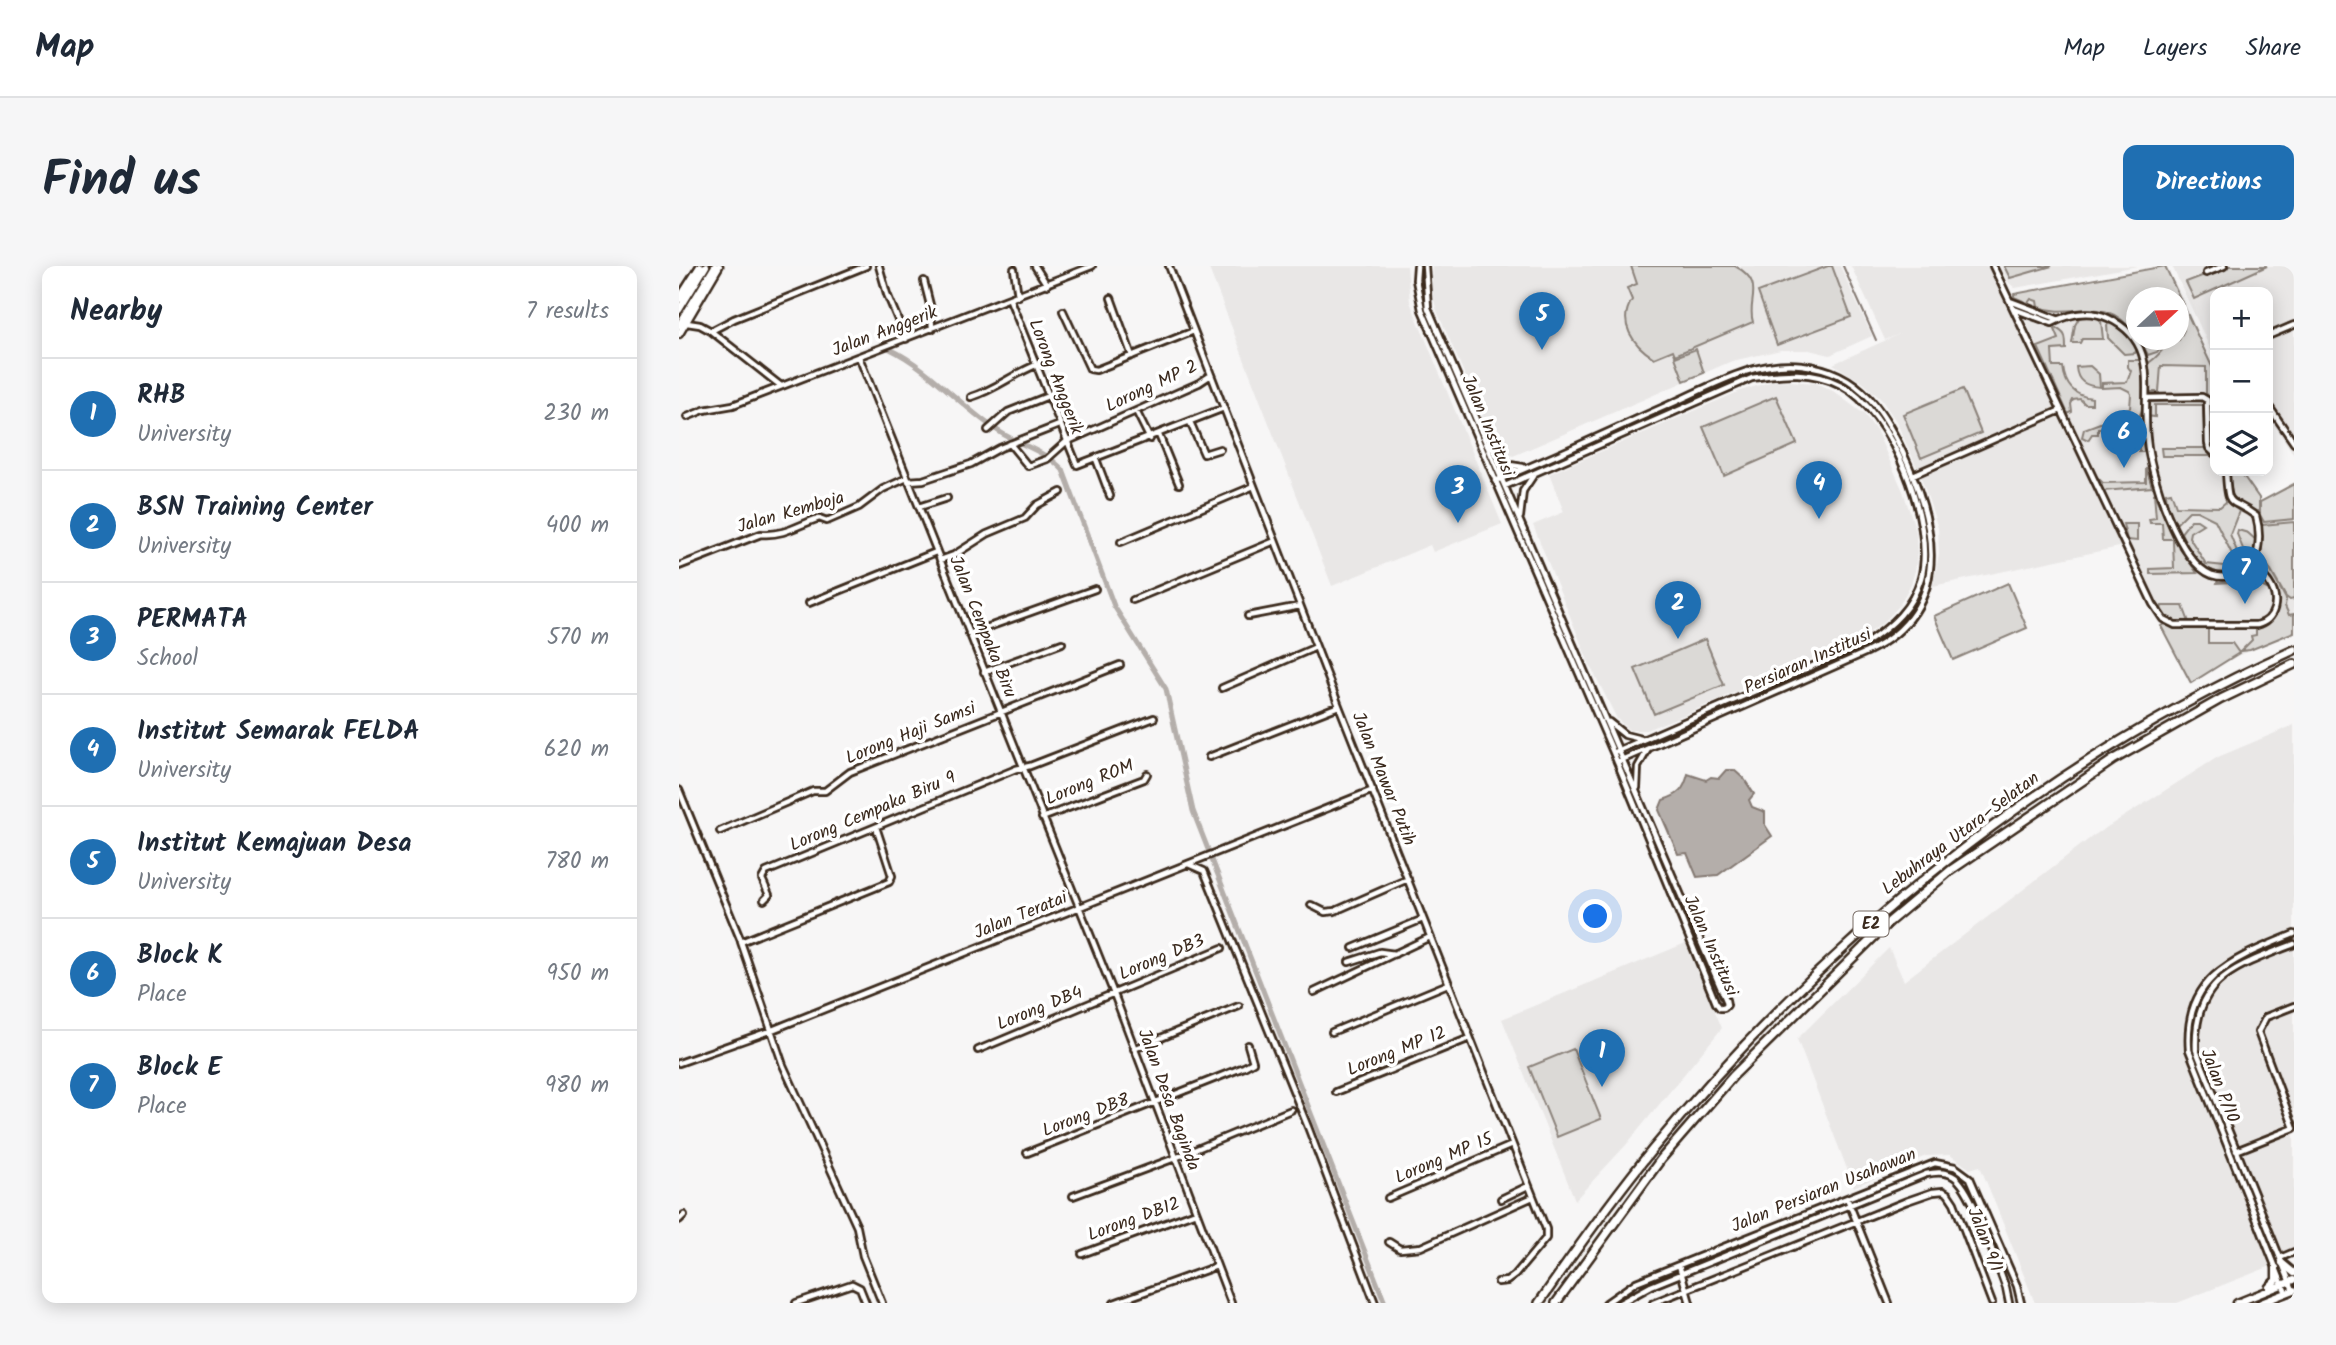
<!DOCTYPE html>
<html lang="en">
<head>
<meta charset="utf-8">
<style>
	body { margin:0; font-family:Kalam,sans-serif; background:#f6f6f7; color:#1f2937 }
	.controls { position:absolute; right:21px; top:21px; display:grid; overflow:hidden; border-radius:14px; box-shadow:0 4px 18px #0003 }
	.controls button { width:63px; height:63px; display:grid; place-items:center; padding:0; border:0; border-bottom:2px solid #e0e1e3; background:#fff; color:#1f2937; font:35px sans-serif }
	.compass { position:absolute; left:1447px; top:21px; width:63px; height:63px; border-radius:50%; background:#fff; box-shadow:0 4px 18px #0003; rotate:68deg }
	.you { position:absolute; left:917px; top:651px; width:24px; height:24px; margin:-18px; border:5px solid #fff; border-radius:50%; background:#1a73e8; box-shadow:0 0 0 10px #1a73e833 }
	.badge { display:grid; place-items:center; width:46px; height:46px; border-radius:50%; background:#1f6fb2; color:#fff; font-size:23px; font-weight:700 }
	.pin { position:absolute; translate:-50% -58px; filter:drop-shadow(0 2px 4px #0008) }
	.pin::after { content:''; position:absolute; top:37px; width:24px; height:21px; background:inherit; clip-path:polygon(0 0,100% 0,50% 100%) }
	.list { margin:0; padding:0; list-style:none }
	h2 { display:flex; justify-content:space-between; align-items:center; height:91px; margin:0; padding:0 28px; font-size:30px }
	h2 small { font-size:23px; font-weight:400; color:#747a83 }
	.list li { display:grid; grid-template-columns:46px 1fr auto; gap:21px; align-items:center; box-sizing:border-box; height:112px; padding:0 28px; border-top:2px solid #e0e1e3 }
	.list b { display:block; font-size:26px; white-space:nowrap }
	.list p { margin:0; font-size:23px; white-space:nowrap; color:#747a83 }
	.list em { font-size:23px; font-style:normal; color:#747a83 }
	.icon { flex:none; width:38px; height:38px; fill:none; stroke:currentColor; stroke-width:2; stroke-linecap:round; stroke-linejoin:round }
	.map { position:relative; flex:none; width:1615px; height:1037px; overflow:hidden; border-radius:14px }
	header { display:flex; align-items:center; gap:42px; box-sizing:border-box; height:98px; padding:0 35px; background:#fff; border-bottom:2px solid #e0e1e3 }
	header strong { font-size:33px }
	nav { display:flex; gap:38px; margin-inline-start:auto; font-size:24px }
	.intro { display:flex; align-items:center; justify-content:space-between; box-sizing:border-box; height:168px; padding:0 42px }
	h1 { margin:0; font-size:49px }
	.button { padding:18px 32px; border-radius:14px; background:#1f6fb2; color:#fff; font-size:24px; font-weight:700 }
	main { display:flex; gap:42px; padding:0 42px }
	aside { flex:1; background:#fff; border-radius:14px; box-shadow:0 4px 18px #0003 }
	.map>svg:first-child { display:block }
</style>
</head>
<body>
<header>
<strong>Map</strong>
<nav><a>Map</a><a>Layers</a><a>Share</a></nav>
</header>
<div class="intro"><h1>Find us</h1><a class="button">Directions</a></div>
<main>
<aside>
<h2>Nearby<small>7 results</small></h2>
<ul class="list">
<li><span class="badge">1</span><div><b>RHB</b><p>University</p></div><em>230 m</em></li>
<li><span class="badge">2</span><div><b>BSN Training Center</b><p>University</p></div><em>400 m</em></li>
<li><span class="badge">3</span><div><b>PERMATA</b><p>School</p></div><em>570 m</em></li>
<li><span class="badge">4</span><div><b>Institut Semarak FELDA</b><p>University</p></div><em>620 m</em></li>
<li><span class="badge">5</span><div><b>Institut Kemajuan Desa</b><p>University</p></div><em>780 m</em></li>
<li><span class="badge">6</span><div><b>Block K</b><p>Place</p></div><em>950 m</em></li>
<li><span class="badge">7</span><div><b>Block E</b><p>Place</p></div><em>980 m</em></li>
</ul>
</aside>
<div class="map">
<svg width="1615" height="1037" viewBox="0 0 1615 1037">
	<rect width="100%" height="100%" fill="#f7f6f6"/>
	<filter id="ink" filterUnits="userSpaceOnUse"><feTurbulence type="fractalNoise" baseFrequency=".0143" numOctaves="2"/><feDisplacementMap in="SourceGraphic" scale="14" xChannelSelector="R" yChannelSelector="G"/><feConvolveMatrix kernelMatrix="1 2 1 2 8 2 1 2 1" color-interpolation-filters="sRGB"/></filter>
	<g filter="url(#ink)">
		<path fill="#e9e7e6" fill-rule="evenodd" d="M529 0H728L731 36 823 258 754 286 751 279 653 320Z
			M753 0H1161L1193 70 1151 89 1130 84H1102L1053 95 834 190 818 183 758 45 753 27Z
			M1172 0H1310L1377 141 1239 204 1217 155 1202 133 1183 116 1154 98 1223 67 1206 74Z
			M1321 0H1459L1336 22 1329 16Z
			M1486 0 1536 109V205H1562L1584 236 1615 219V366L1558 390 1512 417 1445 280 1254 320 1260 288 1259 262 1242 211 1381 148 1384 154 1383 150 1388 148 1335 28ZM1458 32H1500V74H1458Z
			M1493 0H1615V189L1589 149V26H1536V93Z
			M1097 114 1137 117 1154 125 1185 148 1198 166 1224 225 1237 265 1238 287 1236 305 1232 318 1220 340 1204 357 1187 369 1007 448 967 464H950L938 453 910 397 854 259 885 246 870 208 1061 125Z
			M1615 459V991L1498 1037H1356L1301 900 1291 903 1271 889 1247 890 1175 921 1118 773 1210 682 1225 715 1414 570 1539 491Z
			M1007 677 1043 762 947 879 896 934 823 753Z"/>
		<path fill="#dbd9d6" stroke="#8b827a" stroke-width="2" d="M952 0H1056C1088 17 1067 35 1074 56L996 89 994 84 975 92C954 79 938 57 953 34L948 22 958 18Z
			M1149 0H1153L1172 51 1098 79 1079 26Z
			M1325 0H1373L1331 12Z
			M1486 0 1536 107V140H1533V135L1527 127V101L1482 100 1480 126H1471L1469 97C1484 89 1485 74 1500 74L1505 64 1500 45 1502 43 1500 32 1495 29 1490 31 1458 32 1457 69C1424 25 1397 54 1359 41L1358 35 1352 33 1349 37 1335 31V28Z
			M1549 0H1588L1515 33 1507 16Z
			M1409 49 1418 51 1422 55 1424 73H1403L1401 77H1393L1396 59 1400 52Z
			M1433 56 1452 73 1458 83 1456 87 1445 88 1429 72 1428 59Z
			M1375 61C1387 67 1387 70 1387 83L1373 84 1374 101H1384C1386 119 1395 130 1413 132V138H1406L1401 133 1394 134 1392 138 1393 146 1389 148 1359 81 1380 73Z
			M1461 74H1480L1482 81 1478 86 1469 89Z
			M1017 83 1025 107 1005 115 996 91Z
			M1449 94H1461C1467 111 1468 135 1460 151H1446V143L1451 142 1452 128 1450 125 1442 121 1423 122V117L1448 116 1452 105 1449 101Z
			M1411 100 1420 108 1421 121C1407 120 1398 116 1397 101Z
			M1284 123 1302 167 1242 192 1224 148Z
			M1097 130 1118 178 1045 210 1024 161Z
			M1469 133H1524L1526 135 1528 182 1535 190H1483L1482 182H1526L1524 139H1476V151L1468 150Z
			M1461 155 1464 156 1466 169 1464 171 1465 186H1460L1459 161 1419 162V168H1413L1409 174 1403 171 1405 163 1421 157Z
			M1467 202 1473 221 1424 225 1417 210 1424 217 1467 216Z
			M1550 205H1561L1580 232V250C1555 231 1552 241 1550 205Z
			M1615 218V253L1585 256 1581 249V236Z
			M1492 226 1497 240 1541 241 1548 235 1560 245 1551 268 1559 288 1554 290 1536 254 1518 245H1510L1497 258 1488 239 1487 227Z
			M1475 227 1495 273H1484L1483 257H1471L1470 253 1477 252Z
			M1512 254H1518L1524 258 1511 266 1510 271 1527 298 1546 300 1564 295 1566 288 1558 268 1559 264 1569 267 1578 275 1573 294C1540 323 1517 299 1502 267Z
			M1615 256V333L1611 334 1607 331 1585 293 1607 333 1606 340 1610 349 1615 348V366L1571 384 1562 385 1573 374 1572 370 1577 369V363C1615 348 1593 321 1579 298L1583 280V259Z
			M1444 258H1458V275L1448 274Z
			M1494 275H1496L1518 307 1471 308V303L1495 302Z
			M1572 306 1589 320 1588 323 1573 315 1538 317 1539 314H1553Z
			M1329 317 1348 362 1274 394 1255 350Z
			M1483 340H1504L1510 356C1497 357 1488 357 1482 344Z
			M1485 358 1496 362H1529V377H1553L1560 387 1512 417 1482 360Z
			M1026 373 1045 419 975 448 956 403Z
			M894 783 922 853 878 871 850 801Z"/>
		<path fill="#b4aeaa" stroke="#847972" stroke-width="2" d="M1047 504H1055L1065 513 1075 528 1070 534 1073 541 1086 546V559L1093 570 1039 609 1018 611 1008 587 999 588 980 544 984 534C1000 529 1005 524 1009 508L1027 514 1032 511 1040 512Z"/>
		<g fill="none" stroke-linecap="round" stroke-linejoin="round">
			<path stroke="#847972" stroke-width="2" d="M1164 0 1197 74"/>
			<path stroke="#b4aeaa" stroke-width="5" d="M211 83C254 104 284 144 324 168 344 180 368 186 384 204L435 340 487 423 514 545 706 1037"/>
			<defs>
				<path id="minor" d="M200 0 208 28 227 73
					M356 0 368 19
					M490 0 660 440 867 963V972L836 1009 828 1015 819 1016
					M738 0 737 14 743 44 934 486 1037 737 1041 742H1045L1048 739 1047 734 749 42 746 0
					M1314 0 1474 338 1484 353 1496 359H1578C1597 354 1601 333 1590 317 1586 311 1579 306 1574 301
					M335 3 339 30
					M1527 7 1545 0
					M245 15 252 43 253 63
					M432 32 453 90
					M331 34 398 199 545 142
					M1331 35 1378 53
					M1335 43 1373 57C1390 48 1410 43 1429 52 1483 77 1462 128 1468 174 1471 208 1499 296 1533 309 1548 314 1561 308 1574 301 1580 285 1582 267 1577 250 1550 230 1549 245 1547 205
					M384 45 411 103 417 104 515 65
					M8 57 21 59 32 65 102 120
					M32 65 55 53 187 0
					M1589 70 1615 59
					M180 91 435 728 552 1037
					M292 131C316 124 334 108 357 99
					M1467 132 1523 131 1528 134 1529 177 1530 182 1536 188
					M1589 139 1615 177
					M457 145 471 173
					M8 151 25 144 54 139 413 0
					M511 156 525 188 541 183
					M309 164 329 146 369 130
					M480 169 500 218
					M331 178 349 200 368 193 387 176 520 117 532 109
					M810 178 831 199 844 201
					M417 193 431 230
					M1234 209 1382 144
					M229 215 244 214 292 198 321 182 380 159
					M816 215C874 192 930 165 987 140 1029 122 1075 93 1123 99 1183 105 1207 148 1229 198 1260 269 1270 346 1188 386L938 496
					M826 220 1073 112C1104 107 1133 104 1162 119 1212 144 1257 259 1242 312 1233 342 1214 359 1189 376L938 485
					M240 241 268 232
					M841 251 844 225 854 210
					M442 276 575 220
					M261 294 275 289 308 268 346 252 358 239 382 226
					M0 300 82 268C105 270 119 259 140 252L148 255 180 241 204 223 228 212
					M454 334 596 275
					M130 337 257 286
					M569 350 621 340
					M290 368 416 323
					M305 406 383 377
					M543 422 637 381
					M930 456 946 469 962 473
					M530 491 660 440
					M958 522 959 501 968 485
					M0 524 62 675
					M363 552 465 513 468 508
					M197 561 213 610 210 616 62 676 104 799 178 961 184 990 203 1037
					M41 565 134 525H146L171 506 441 399
					M509 598 525 605 629 861 696 1037
					M85 634 90 629 83 613 87 606 337 503 351 500 475 452
					M632 639 646 646 656 645 729 613
					M674 682 744 653
					M670 696 701 686 716 688
					M635 726 751 671
					M653 766 769 718
					M455 783 560 740
					M299 784 543 682
					M0 797 93 764 694 524
					M657 826 791 772
					M1615 862 1579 766 1587 751 1615 740
					M1557 885 1615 862
					M348 887 565 801 574 796 569 779
					M394 930 496 892 612 844
					M709 932 833 879
					M1168 932 1210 1037
					M822 933 849 920
					M0 954 5 949
					M710 976 721 983 742 981 854 931
					M403 988 517 946
					M1601 992 1615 986
					M1000 999 1011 1037
					M1614 1024 1517 784C1514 711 1558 701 1615 678
					M1607 1027 1510 784C1504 709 1557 692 1615 668
					M117 1037 173 1018 181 1022 187 1037
					M435 1037 538 1000
					M927 1037 957 1016 1256 897 1276 901 1291 912 1338 1020 1342 1037
					M941 1037 972 1020 1247 908C1256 906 1266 905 1274 910 1293 920 1318 999 1327 1022L1330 1037
					M974 1037 1228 935 1254 926 1264 925 1269 928 1275 937 1313 1037"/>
				<path id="major" d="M0 33 21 0
					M0 44 27 0
					M0 59 36 0
					M0 68 40 0
					M1603 997 1615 1007
					M1590 1021 1597 1014V1002
					M1558 1037 1615 1014
					M1582 1037 1615 1024"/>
				<path id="highway" d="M860 1037C896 985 933 933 973 884 1146 674 1366 495 1615 384
					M877 1037 982 893 1054 810 1210 656 1272 604 1434 494 1542 433 1615 398"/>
			</defs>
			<use href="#minor" stroke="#3b2a1e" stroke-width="10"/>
			<use href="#major" stroke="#3b2a1e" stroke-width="11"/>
			<use href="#highway" stroke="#3b2a1e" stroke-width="12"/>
			<use href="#minor" stroke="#fff" stroke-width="4.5"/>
			<use href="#major" stroke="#fff" stroke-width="6"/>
			<use href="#highway" stroke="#fff" stroke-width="7"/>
		</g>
	</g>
	<g text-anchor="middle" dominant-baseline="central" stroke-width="7" stroke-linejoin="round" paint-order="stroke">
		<rect fill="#fff" stroke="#766a62" stroke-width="2" x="1174.5" y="645.5" width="35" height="25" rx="5"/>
		<g font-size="16" font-weight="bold" fill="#3b2a1e">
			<text x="1192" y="658">E2</text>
		</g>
		<g font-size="18" fill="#3b2a1e" stroke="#fff">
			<text transform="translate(206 66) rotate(-21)">Jalan Anggerik</text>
			<text transform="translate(376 111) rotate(69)">Lorong Anggerik</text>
			<text transform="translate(473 121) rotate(-25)">Lorong MP 2</text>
			<text transform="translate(808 160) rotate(67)">Jalan Institusi</text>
			<text transform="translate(112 247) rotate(-16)">Jalan Kemboja</text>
			<text transform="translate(303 361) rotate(68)">Jalan Cempaka Biru</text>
			<text transform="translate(1129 396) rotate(-24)">Persiaran Institusi</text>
			<text transform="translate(232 468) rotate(-22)">Lorong Haji Samsi</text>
			<text transform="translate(704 513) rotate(68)">Jalan Mawar Putih</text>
			<text transform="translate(411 517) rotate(-22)">Lorong ROM</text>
			<text transform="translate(194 546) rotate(-23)">Lorong Cempaka Biru 9</text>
			<text transform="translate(1282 568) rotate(-37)">Lebuhraya Utara–Selatan</text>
			<text transform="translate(342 650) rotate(-22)">Jalan Teratai</text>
			<text transform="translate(1031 680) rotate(66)">Jalan Institusi</text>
			<text transform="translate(483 692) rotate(-23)">Lorong DB3</text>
			<text transform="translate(361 743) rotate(-22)">Lorong DB4</text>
			<text transform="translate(718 786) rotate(-22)">Lorong MP 12</text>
			<text transform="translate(1540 820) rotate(69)">Jalan P/10</text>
			<text transform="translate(489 834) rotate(70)">Jalan Desa Baginda</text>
			<text transform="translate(407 850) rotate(-21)">Lorong DB8</text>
			<text transform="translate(765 893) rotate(-23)">Lorong MP 15</text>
			<text transform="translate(1145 925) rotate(-22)">Jalan Persiaran Usahawan</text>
			<text transform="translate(455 954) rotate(-20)">Lorong DB12</text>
			<text transform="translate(1305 974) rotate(69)">Jalan 9/1</text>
		</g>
	</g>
</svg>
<div class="controls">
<button>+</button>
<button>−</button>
<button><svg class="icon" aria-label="layers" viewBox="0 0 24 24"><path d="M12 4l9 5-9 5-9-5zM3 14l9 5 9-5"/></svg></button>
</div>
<svg class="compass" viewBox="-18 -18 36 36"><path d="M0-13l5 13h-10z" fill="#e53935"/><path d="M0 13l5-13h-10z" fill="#747a83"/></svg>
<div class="you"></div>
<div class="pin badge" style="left:923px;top:821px">1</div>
<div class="pin badge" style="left:999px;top:373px">2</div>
<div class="pin badge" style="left:779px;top:257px">3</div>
<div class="pin badge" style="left:1140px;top:253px">4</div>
<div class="pin badge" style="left:863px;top:84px">5</div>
<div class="pin badge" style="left:1445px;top:202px">6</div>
<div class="pin badge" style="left:1566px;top:338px">7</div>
</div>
</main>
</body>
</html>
